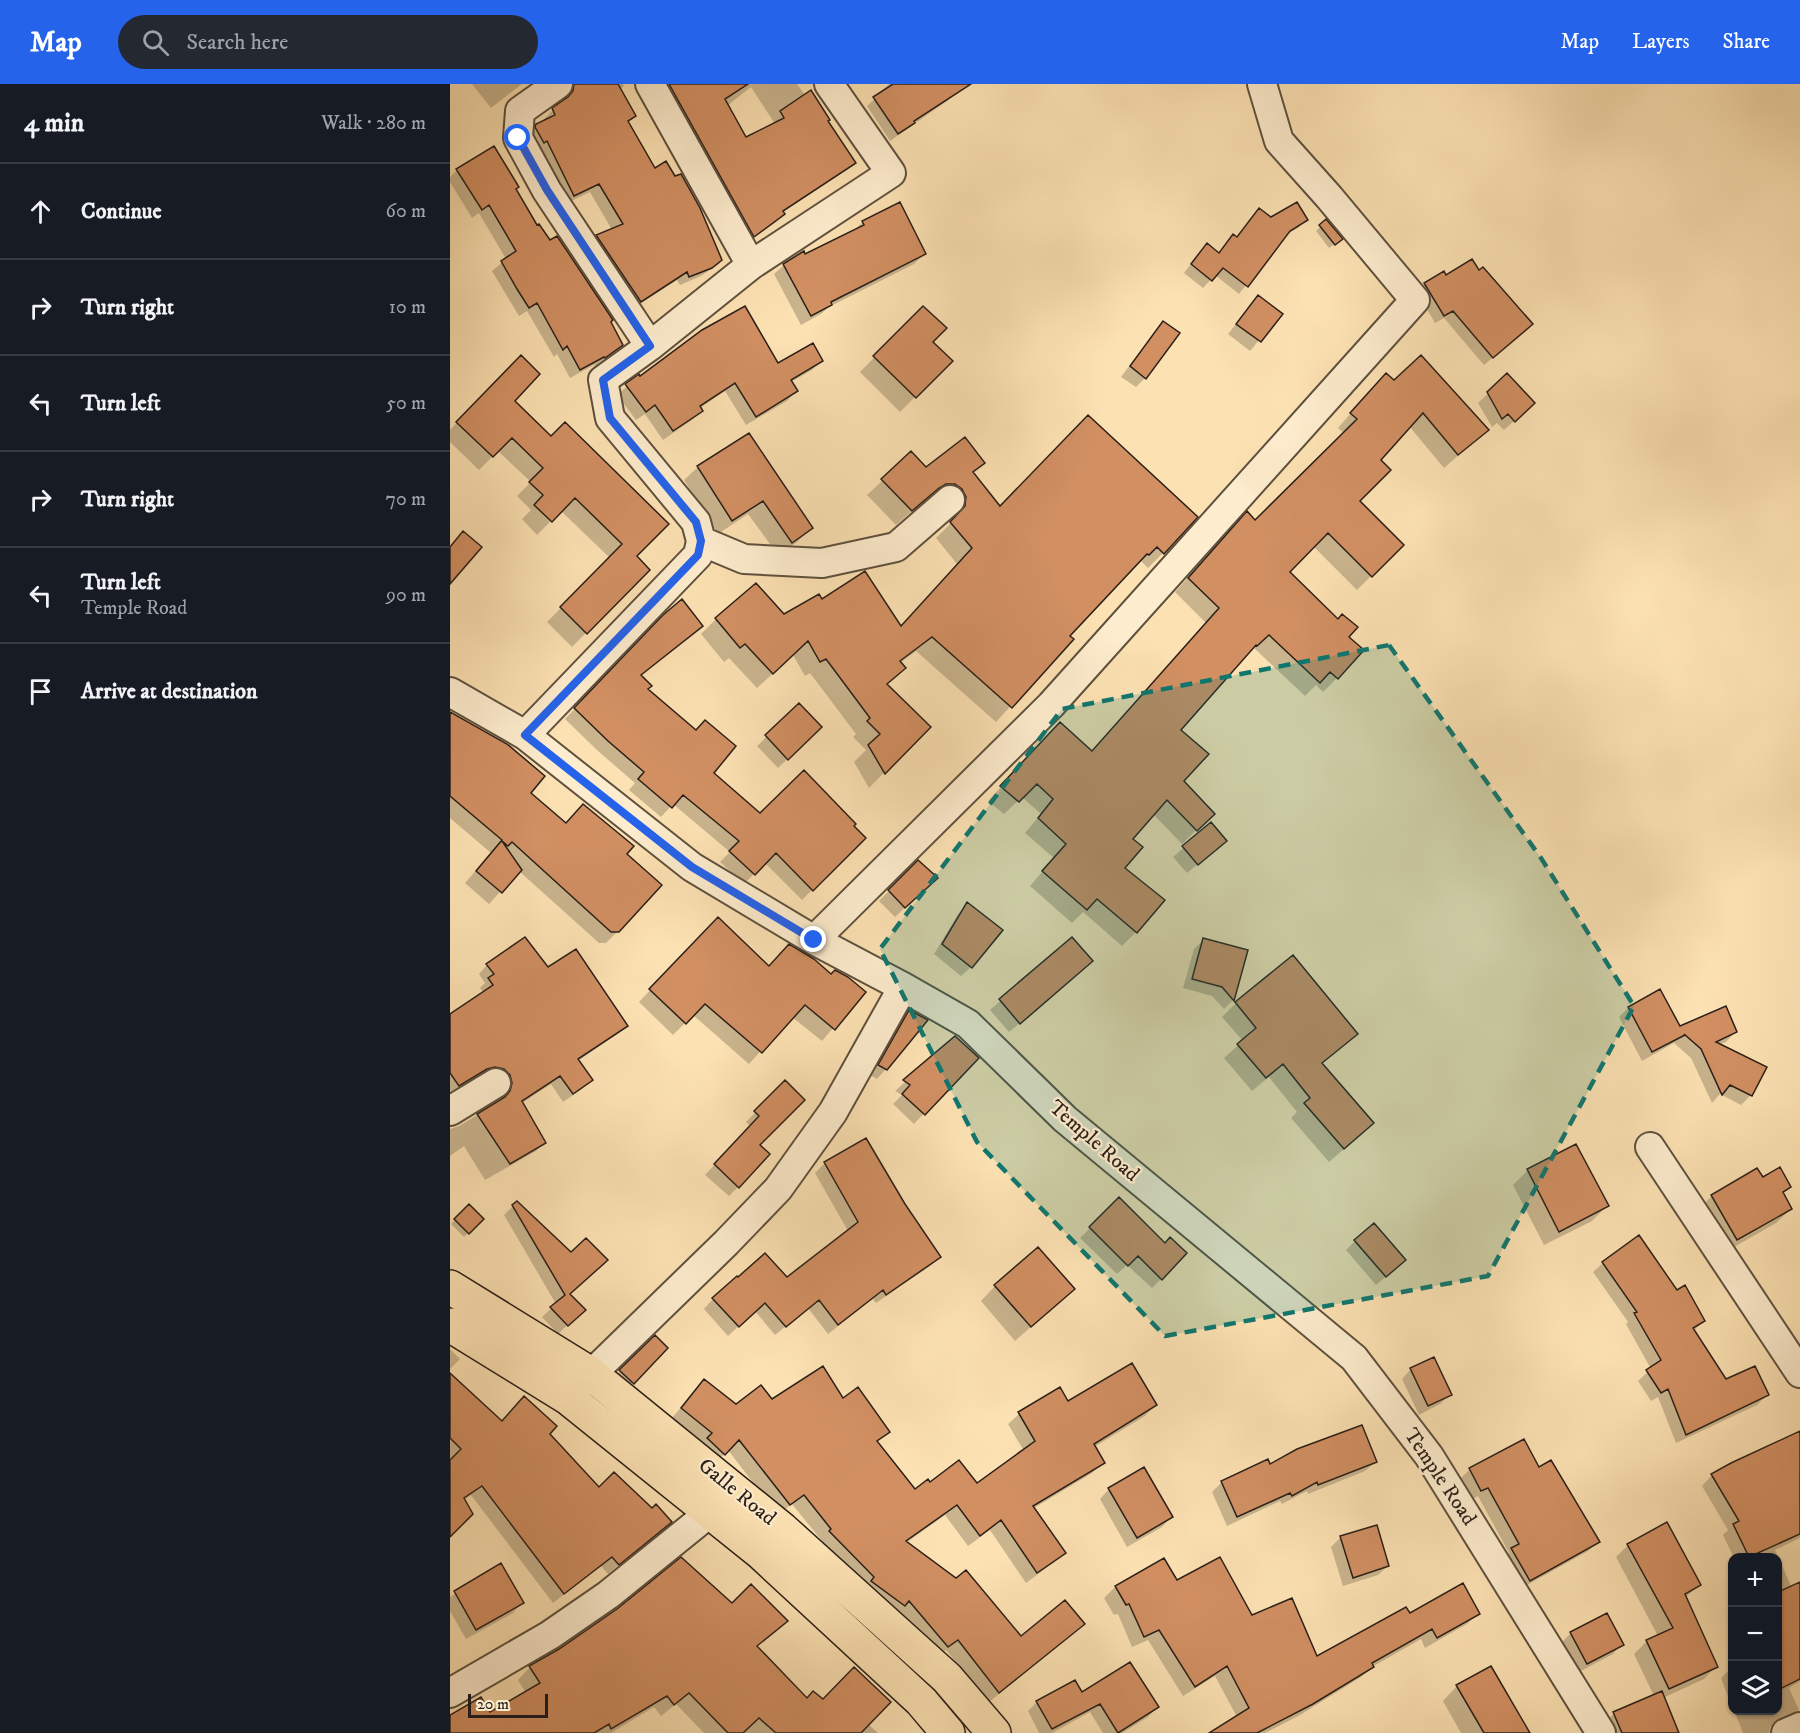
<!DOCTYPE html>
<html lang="en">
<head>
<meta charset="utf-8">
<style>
	body { margin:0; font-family:"IM FELL DW Pica",serif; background:#242831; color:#f1f3f6 }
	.controls { position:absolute; right:18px; bottom:18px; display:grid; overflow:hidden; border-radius:12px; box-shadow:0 2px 4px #0004 }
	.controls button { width:54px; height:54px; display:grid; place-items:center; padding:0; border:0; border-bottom:2px solid #363941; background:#171b24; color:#f1f3f6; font:30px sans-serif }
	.scale { position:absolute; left:18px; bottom:15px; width:80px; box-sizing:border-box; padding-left:6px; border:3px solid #2a1f18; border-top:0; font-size:16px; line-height:21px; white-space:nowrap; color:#2a1f18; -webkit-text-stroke:4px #fdeccd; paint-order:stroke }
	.stop { position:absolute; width:18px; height:18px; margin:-14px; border:4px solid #2563eb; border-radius:50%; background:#fff }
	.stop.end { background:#2563eb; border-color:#fff; box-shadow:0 2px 6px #0008 }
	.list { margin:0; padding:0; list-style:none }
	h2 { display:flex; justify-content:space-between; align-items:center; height:78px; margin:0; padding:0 24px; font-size:26px }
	h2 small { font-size:20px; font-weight:400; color:#9ea1a6 }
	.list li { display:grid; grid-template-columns:39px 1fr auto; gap:18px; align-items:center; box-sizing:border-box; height:96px; padding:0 24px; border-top:2px solid #363941 }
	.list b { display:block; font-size:22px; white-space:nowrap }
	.list p { margin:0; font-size:20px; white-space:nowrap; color:#9ea1a6 }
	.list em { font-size:20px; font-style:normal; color:#9ea1a6 }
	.icon { flex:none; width:33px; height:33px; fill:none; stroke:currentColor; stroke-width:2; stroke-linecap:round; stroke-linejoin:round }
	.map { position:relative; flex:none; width:1350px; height:1649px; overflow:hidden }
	header { display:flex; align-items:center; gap:36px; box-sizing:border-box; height:84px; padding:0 30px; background:#2563eb; color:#fff }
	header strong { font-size:28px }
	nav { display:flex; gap:33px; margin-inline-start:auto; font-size:21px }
	.search { width:420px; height:54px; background:#242831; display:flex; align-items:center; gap:15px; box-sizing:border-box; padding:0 21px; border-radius:33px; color:#9ea1a6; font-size:22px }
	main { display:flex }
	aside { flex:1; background:#171b24 }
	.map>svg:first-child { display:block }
</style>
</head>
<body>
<header>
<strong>Map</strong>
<div class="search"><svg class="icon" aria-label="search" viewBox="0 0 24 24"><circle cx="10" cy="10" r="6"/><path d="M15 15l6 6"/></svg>Search here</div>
<nav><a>Map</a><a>Layers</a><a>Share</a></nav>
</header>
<main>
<aside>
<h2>4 min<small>Walk · 280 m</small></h2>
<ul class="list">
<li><svg class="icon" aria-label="ahead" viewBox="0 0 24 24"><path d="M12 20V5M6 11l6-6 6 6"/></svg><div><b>Continue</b></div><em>60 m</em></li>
<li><svg class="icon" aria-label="right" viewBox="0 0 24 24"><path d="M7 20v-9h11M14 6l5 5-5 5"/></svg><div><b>Turn right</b></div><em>10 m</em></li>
<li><svg class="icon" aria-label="left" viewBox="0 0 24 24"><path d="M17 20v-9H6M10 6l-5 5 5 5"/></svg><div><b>Turn left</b></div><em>50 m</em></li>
<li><svg class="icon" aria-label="right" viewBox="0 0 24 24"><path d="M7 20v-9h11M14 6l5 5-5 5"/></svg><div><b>Turn right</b></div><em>70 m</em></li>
<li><svg class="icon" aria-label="left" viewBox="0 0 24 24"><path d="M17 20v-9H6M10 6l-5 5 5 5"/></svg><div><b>Turn left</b><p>Temple Road</p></div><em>90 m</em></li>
<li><svg class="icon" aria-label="arrive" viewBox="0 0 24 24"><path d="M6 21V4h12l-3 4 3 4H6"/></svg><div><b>Arrive at destination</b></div></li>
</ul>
</aside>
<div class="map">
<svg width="1350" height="1649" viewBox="0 0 1350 1649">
	<rect width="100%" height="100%" fill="#fce1b2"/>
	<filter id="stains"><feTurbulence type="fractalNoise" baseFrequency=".00333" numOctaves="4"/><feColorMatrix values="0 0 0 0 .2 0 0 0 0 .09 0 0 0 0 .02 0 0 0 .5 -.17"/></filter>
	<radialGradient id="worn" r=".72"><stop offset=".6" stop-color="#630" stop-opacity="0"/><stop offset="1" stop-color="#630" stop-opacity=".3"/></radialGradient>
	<path fill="#0003" fill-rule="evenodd" d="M22 0H72L41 24Z
		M113 0H173L174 2 170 6 184 32 178 39 204 86 270 176 261 185 251 192 230 201 227 196 181 226 138 162 147 153 162 146 140 108 115 120 77 51 86 42 95 37 94 35 114 16 116 9Z
		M207 0H347L404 79 396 86 332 128 333 130 326 138 296 159ZM301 3 325 40 296 55 277 22Z
		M439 0H498L505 9 497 17 440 57 417 22 433 8 432 7Z
		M7 86 65 105 87 143 159 238 171 261 162 270 145 282 144 281 120 294 107 270 104 273 77 227 69 232 42 187 56 175 29 129 22 134 0 98V93Z
		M801 134 856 136 848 144 834 152 789 210 765 191 753 204 734 189 749 169 768 170 783 152 786 154Z
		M876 137 886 159 879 164 866 147Z
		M413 138 474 170 464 180 379 223 371 230 351 241 324 190 334 181 402 148Z
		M975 200 1073 248 1034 281 994 234 985 239 967 208Z
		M808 213 831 230 800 267 778 250Z
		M473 224 481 258 501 277 450 328 410 288Z
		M713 239 695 294 686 303 671 293 704 249Z
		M71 273 62 317 184 472 198 486 122 563 97 538 160 474 111 427 87 451 72 435 81 426 67 412 81 398 48 367 29 386 0 358V346Z
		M371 277 362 286 341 298 346 307 337 317 296 341 275 307 250 324 251 327 242 336 213 356 195 330 186 336 167 311 189 292Z
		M1057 291 1074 328 1054 346 1047 339 1042 343 1028 319Z
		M944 298 1037 346 994 384 959 342 929 376 908 417 952 461 907 506 863 462 838 488 896 553 887 594 873 608 866 601 855 612 804 564 729 646 732 698 763 730 732 760 703 730 681 755 673 784 686 848 672 862 633 828 622 839 580 802 604 774 575 749 591 730 572 713 554 730 538 717 596 653 642 669 756 539 725 508 783 443 805 438 894 349 888 344 922 305Z
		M623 348 713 469 698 484 691 477 683 485 681 484 618 552 622 556 546 638 466 567 450 579 454 584 436 601 479 643 419 704 404 678 416 666 403 653 406 650 360 589 355 592 343 571 307 604 279 574 274 578 251 550 266 535 333 532 372 517 450 544 507 480 486 454 501 439V428L489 415H480L472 418 446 441 417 411 433 396 476 385 533 379 522 390 550 424Z
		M299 351 361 444 347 458 328 471 298 430 268 450 234 396 248 383Z
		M251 541 190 593 196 606 262 689 311 731 402 742 414 754 352 816 315 779 294 800 270 778 280 768 223 720 211 733 179 706 185 699 148 667 115 635 203 544Z
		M349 621 370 643 328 684 307 662Z
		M0 630 78 709 115 740 174 770 168 847 156 859H149L69 787 39 820 15 799 41 769 0 734Z
		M761 740 765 766 737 789 723 773Z
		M468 778 476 803 445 833 429 817Z
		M518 820 521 883 511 892 484 870 508 830Z
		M256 847 319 884 381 892 414 908 372 957 342 933 299 980 243 931 223 951 189 918Z
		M622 855 631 887 559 948 540 926Z
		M753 856 796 867 783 916 774 925 762 912 733 904 744 865Z
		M842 873 906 950 871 980 909 1052 879 1078 841 1034 847 1028 819 993 802 1007 774 974 793 957 772 933 786 919Z
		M37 881 98 885 176 941 167 950 128 977 141 996 132 1005 113 1018 101 1000 72 1019 94 1059 86 1067 35 1096 14 1062 0 1072V1045L9 1042 52 1016 54 1008 37 991 27 993 0 1010V932L34 909 30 904 35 899 29 890Z
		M1178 924 1229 944 1285 948 1276 958 1269 961 1301 1011 1291 1021 1270 1010 1262 1019 1241 974 1224 959 1192 977 1169 933Z
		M460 927 436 985 427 995 420 991 450 937Z
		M505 954 527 974 464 1040 443 1020 452 1011 445 1007Z
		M335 998 288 1103 279 1112 255 1091 300 1042 296 1038Z
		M416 1056 453 1121 489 1173 480 1182 426 1219 423 1215 378 1250 358 1224 325 1251 305 1227 278 1252 254 1225 263 1215 337 1195 398 1147 365 1089 375 1079Z
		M1126 1062 1157 1122 1142 1137 1094 1161 1063 1101 1078 1086Z
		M1312 1095 1340 1103 1332 1110 1341 1125 1326 1139 1272 1170 1247 1126 1262 1112Z
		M669 1116 715 1161 711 1195 702 1204 677 1181 667 1190 630 1154Z
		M19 1122 32 1135 14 1153 1 1140Z
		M63 1122 119 1210 133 1226 108 1250 92 1233 106 1220 54 1131Z
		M905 1157 944 1186 926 1201 896 1166Z
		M1153 1179 1226 1208 1253 1237 1244 1247 1275 1297 1317 1311 1307 1321 1226 1359 1208 1313 1201 1317 1188 1297 1201 1285 1176 1240 1178 1238 1143 1188Z
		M545 1202 608 1219 565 1257 531 1217Z
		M205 1254 216 1264 173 1308 161 1296Z
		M0 1265 10 1275 0 1285Z
		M961 1285 1000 1311 990 1320 969 1331 952 1295Z
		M0 1291 51 1338 98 1350 149 1405 202 1427 220 1438 158 1490 151 1482 103 1519 21 1411 14 1416 0 1451V1378L2 1376 0 1374Z
		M254 1297 286 1322 321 1317 393 1316 438 1347 426 1359 464 1407 480 1400 527 1401 574 1367 558 1340 569 1330 609 1305 618 1319 705 1321 695 1332 644 1363 653 1379 642 1389 584 1424 614 1469 603 1479 576 1499 540 1446 518 1462 495 1431 456 1459 571 1554 633 1540 538 1619 496 1566 487 1573 448 1527 443 1532 369 1459 372 1457 342 1420 328 1431 278 1366 264 1381 221 1335Z
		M1350 1353V1454L1325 1466 1342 1504 1350 1500V1597L1339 1604 1349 1626 1339 1637 1320 1643 1319 1649H1293L1284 1626H1328V1474H1284L1273 1451 1278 1446 1252 1402 1262 1391Z
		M925 1378 915 1387 858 1410 857 1407 832 1420 830 1417 777 1442 762 1408 772 1398 819 1382Z
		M1020 1385H1089L1148 1458 1138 1467 1070 1505 1053 1475 1059 1469 1028 1412 1021 1416 1010 1395Z
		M659 1405 721 1433 712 1443 677 1463 650 1415Z
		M891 1453 938 1482 928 1491 893 1502 881 1463Z
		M1178 1461 1249 1501 1235 1514 1266 1582 1254 1595 1213 1614 1228 1649H1159L1154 1639 1164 1630 1204 1612 1184 1570 1197 1557 1208 1552 1166 1473Z
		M714 1476 726 1498 802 1533 866 1575 959 1531 1028 1529 1017 1540 975 1564 971 1555 922 1583 911 1593 850 1631 815 1649H762L787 1633 765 1592 733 1612 698 1556 682 1563 668 1530 664 1531 654 1514 665 1503Z
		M51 1481 72 1519 63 1529 16 1555 0 1527V1513Z
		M282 1521 336 1537 306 1563 356 1616 372 1617 418 1640 428 1649H254L226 1620 211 1632 204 1623 161 1649H0V1633L40 1630 76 1609 68 1596 80 1583Z
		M1121 1549 1172 1560 1163 1570 1127 1589 1111 1559Z
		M1282 1583V1623L1271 1594Z
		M1007 1602 1078 1649H1011L993 1617Z
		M631 1610 707 1623 698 1633 672 1649H653L640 1628 602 1649H589L578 1627 587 1618Z"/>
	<path fill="#d18f62" stroke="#2a1f18" stroke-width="1.5" d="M124 0H168L186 32 178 37 205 84 216 77 225 92 231 90 250 124 272 176 262 184 239 193 237 188 191 218 146 151 173 140 149 100 124 112 97 57 94 59 85 43 86 40 105 31 102 24 118 13 123 7Z
		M219 0H298L275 15 296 53 334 34 330 27 361 6 380 36 378 37 406 79 333 127 335 130 304 153Z
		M443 0H521L464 37 465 39 448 50 423 13Z
		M44 62 69 103 66 105 87 141 89 140 100 156 107 152 163 236 161 238 173 261 155 274 154 273 130 286 117 262 113 266 87 219 79 224 67 205 51 177 66 167 39 121 32 126 6 85Z
		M450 118 476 170 381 218 382 221 361 232 333 180 354 167 355 170 414 141 412 137Z
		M847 118 858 136 840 147 798 203 773 184 762 197 741 180 757 159 769 169 783 150 787 153 809 124 821 133Z
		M876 135 893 155 885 161 869 141Z
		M1022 175 1029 186 1033 183 1083 240 1043 274 1003 227 994 232 974 199 994 187 996 191Z
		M808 211 833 230 811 258 786 240Z
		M295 222 328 279 363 259 373 277 341 296 348 307 306 333 285 299 250 322 253 327 223 347 205 321 196 328 175 300 189 290 190 292 252 246Z
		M473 222 497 244 483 258 503 277 466 314 423 272Z
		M713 237 730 249 696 295 680 282Z
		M71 271 90 290 65 317 101 352 115 338 219 440 187 472 200 486 137 550 110 523 172 460 125 414 102 438 84 421 93 411 79 398 93 384 62 354 43 373 6 338Z
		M971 271 1039 346 1008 371 973 329 931 376 941 386 910 417 954 461 922 493 878 449 840 488 888 535 892 530 908 543 899 553 914 566 888 595 880 588 870 599 819 551 807 562 806 561 731 646 759 670 734 697 765 730 747 747 717 716 683 755 693 763 675 784 715 816 687 849 647 815 637 826 592 787 616 760 588 734 603 715 587 700 569 718 550 702 610 638 642 667 769 524 738 494 797 427 805 436 907 335 900 329 936 289 944 296Z
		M1057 289 1085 319 1065 338 1058 330 1052 335 1037 308Z
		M638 331 748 433 714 470 707 463 699 471 697 470 620 552 624 555 562 624 482 553 450 577 456 584 437 600 481 643 435 690 418 661 430 650 417 637 420 634 376 575 370 578 358 557 323 590 295 560 290 564 265 534 306 499 334 530 369 510 372 515 415 487 451 542 522 464 500 438 515 422 516 413 512 405 505 400H496L489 404 462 427 431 395 461 367 476 383 515 353 535 379 523 388 550 422Z
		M299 349 363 444 342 459 313 417 282 437 247 382Z
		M13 447 32 463 0 500V463Z
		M232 515 253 542 191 591 202 602 198 605 246 646 255 636 286 662 264 689 310 729 354 686 406 740 404 742 416 754 363 807 326 769 305 791 279 767 289 757 233 711 222 724 188 695 194 688 158 657 124 624 213 531Z
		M349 619 372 643 338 676 315 651Z
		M0 628 57 660 95 692 81 709 116 739 133 720 184 762 177 770 212 801 169 848H161L62 758 58 762 52 757 72 786 52 809 26 787 52 756 0 712Z
		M761 738 777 757 748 781 732 762Z
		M468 776 488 794 455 824 438 806Z
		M517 818 553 846 522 884 492 860Z
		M268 833 319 882 339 860 364 875 381 890 385 886 398 893 416 908 385 946 355 921 312 969 255 920 236 940 199 905Z
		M75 853 98 883 126 865 178 942 128 975 143 996 123 1010 110 992 72 1017 96 1059 60 1080 27 1030 55 1013 60 1007 62 999 60 991 54 985 45 983 37 985 9 1002 0 989V930L43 901 38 894 44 890 36 880Z
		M622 853 643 877 570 940 549 915Z
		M753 854 798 866 784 917 772 903 742 895Z
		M843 871 908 950 872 979 924 1039 894 1065 854 1019 860 1014 833 980 816 994 787 960 806 944 785 918Z
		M1210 905 1230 942 1276 922 1287 948 1266 958 1317 983 1302 1012 1280 1001 1272 1011 1251 965 1234 950 1235 951 1202 968 1178 923Z
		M459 926 478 936 437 986 428 981Z
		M505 952 529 974 475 1031 452 1010 460 1001 453 996Z
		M335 996 355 1016 310 1061 320 1070 289 1104 264 1080 309 1032 304 1027Z
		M416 1054 455 1120 491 1173 436 1211 433 1206 388 1241 369 1216 336 1243 315 1219 289 1243 262 1214 287 1192 288 1193 315 1169 337 1193 408 1138 374 1078Z
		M1126 1060 1159 1122 1109 1148 1077 1085Z
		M1330 1083 1341 1103 1333 1108 1342 1125 1287 1156 1261 1111 1307 1084 1313 1093Z
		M669 1113 715 1159 720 1153 737 1169 712 1196 688 1172 678 1182 639 1143Z
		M67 1117 121 1168 136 1154 158 1176 120 1210 136 1226 118 1242 100 1223 115 1211 62 1121Z
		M19 1120 34 1135 19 1150 4 1135Z
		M924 1139 956 1176 936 1193 904 1156Z
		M1189 1151 1227 1206 1235 1201 1255 1237 1243 1244 1276 1295 1305 1282 1319 1311 1236 1351 1218 1305 1211 1309 1196 1286 1211 1276 1184 1229 1187 1228 1152 1178Z
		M588 1163 625 1205 581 1243 544 1201Z
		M205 1251 218 1264 184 1300 169 1286Z
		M984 1273 1002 1311 978 1322 960 1284Z
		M682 1279 707 1321 644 1360 655 1379 583 1422 616 1469 587 1489 551 1436 530 1452 507 1421 456 1457 506 1494 516 1486 571 1552 615 1516 635 1540 549 1609 508 1556 498 1563 459 1517 455 1522 421 1497 424 1493 379 1447 381 1445 354 1411 340 1421 289 1356 275 1371 257 1354 262 1349 231 1324 254 1295 286 1320 311 1301 322 1315 373 1282 393 1314 408 1303 440 1348 427 1357 465 1405 478 1395 480 1398 509 1376 527 1399 585 1357 568 1328 610 1303 618 1317Z
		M0 1289 52 1337 74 1312 107 1342 100 1350 149 1403 164 1388 202 1424 206 1420 222 1438 169 1481 162 1473 114 1510 32 1402 14 1414 23 1430 0 1453V1376L11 1365 0 1354Z
		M912 1341 927 1378 868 1401 867 1398 842 1412 840 1409 787 1433 771 1397 818 1375 820 1380 847 1365Z
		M1350 1347V1450L1299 1473 1283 1440 1289 1437 1261 1390 1281 1379Z
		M1074 1355 1089 1383 1101 1376 1150 1458 1080 1497 1061 1464 1069 1460 1038 1404 1031 1407 1019 1384Z
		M694 1383 723 1433 687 1454 658 1404Z
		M1217 1438 1251 1501 1235 1510 1268 1583 1219 1605 1196 1556 1223 1544 1177 1460Z
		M927 1441 939 1482 903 1494 890 1452Z
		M231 1473 282 1519 301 1500 338 1537 307 1562 357 1614 363 1607 373 1615 404 1583 441 1618 411 1649H326L309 1634 293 1649H278L239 1609 224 1621 217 1612 161 1645 159 1640 144 1649H0V1631L31 1613 40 1628 90 1599 79 1582 109 1565 167 1525Z
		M770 1473 802 1531 842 1514 867 1572 956 1523 960 1529 1013 1499 1030 1530 987 1554 982 1545 922 1579 924 1583 863 1620 807 1649H759L799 1624 777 1582 745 1603 709 1546 694 1553 679 1520 676 1521 665 1502 714 1474 727 1496Z
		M51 1479 74 1519 26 1546 4 1507Z
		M1350 1498V1595L1328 1606V1508Z
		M1157 1529 1174 1561 1137 1580 1120 1548Z
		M680 1578 709 1623 668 1649 650 1620 602 1645 586 1617 625 1596 632 1608Z
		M1041 1582 1080 1649H1034L1006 1601Z
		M1212 1607 1229 1649H1172L1163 1628Z"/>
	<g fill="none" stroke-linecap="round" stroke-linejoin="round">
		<defs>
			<path id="street" d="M108 0 70 27 68 54 97 107 200 262
				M200 0 301 181
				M251 457 294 475 372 479 446 463 500 416
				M0 608 75 651 242 783 364 856 453 903 518 940 615 1035 904 1274 979 1372 1151 1649
				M75 651 248 471 251 457 246 438 160 334 153 296 200 262 301 181 441 89 379 0
				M364 856 601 621 965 216 879 113 829 57 812 0
				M0 1027 46 999
				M1200 1063 1350 1289
				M125 1306 276 1159 328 1105 383 1028 453 903
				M0 1609 100 1551 158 1511 278 1414
				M1336 1649 1350 1643"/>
			<path id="highway" d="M0 1203 141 1290 332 1445 497 1594 544 1649
				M0 1241 118 1314 311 1469 471 1617 498 1649"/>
		</defs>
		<use href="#street" stroke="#5e503e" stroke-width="32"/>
		<use href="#highway" stroke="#2a1f18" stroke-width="36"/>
		<use href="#street" stroke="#fdeccd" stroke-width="28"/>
		<use href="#highway" stroke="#fce1b2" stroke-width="33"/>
	</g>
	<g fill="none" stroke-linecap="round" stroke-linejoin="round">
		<path stroke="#2563eb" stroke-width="8" d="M68 54 97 106 200 262 153 296 160 334 246 438 251 457 248 471 75 651 242 783 364 856"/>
	</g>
	<path fill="#0f766e" fill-opacity="0.2" stroke="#0f766e" stroke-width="4.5" stroke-dasharray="12 8" stroke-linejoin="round" d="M939 561 1091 774 1184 922 1038 1192 715 1252 527 1058 430 865 612 625Z"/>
	<g text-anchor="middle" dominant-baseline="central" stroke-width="4.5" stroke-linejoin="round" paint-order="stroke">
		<g font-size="21" fill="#2a1f18" stroke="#fdeccd">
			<text transform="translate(644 1057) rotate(41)">Temple Road</text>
			<text transform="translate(990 1393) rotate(56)">Temple Road</text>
			<text transform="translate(287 1408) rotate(39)">Galle Road</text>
		</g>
	</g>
	<rect width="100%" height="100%" filter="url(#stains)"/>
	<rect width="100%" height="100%" fill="url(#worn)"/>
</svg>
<div class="controls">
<button>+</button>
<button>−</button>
<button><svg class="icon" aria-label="layers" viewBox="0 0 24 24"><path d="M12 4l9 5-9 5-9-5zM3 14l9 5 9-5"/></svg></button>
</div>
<div class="scale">20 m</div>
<div class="stop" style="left:68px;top:54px"></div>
<div class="stop end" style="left:364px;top:856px"></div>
</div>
</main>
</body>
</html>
